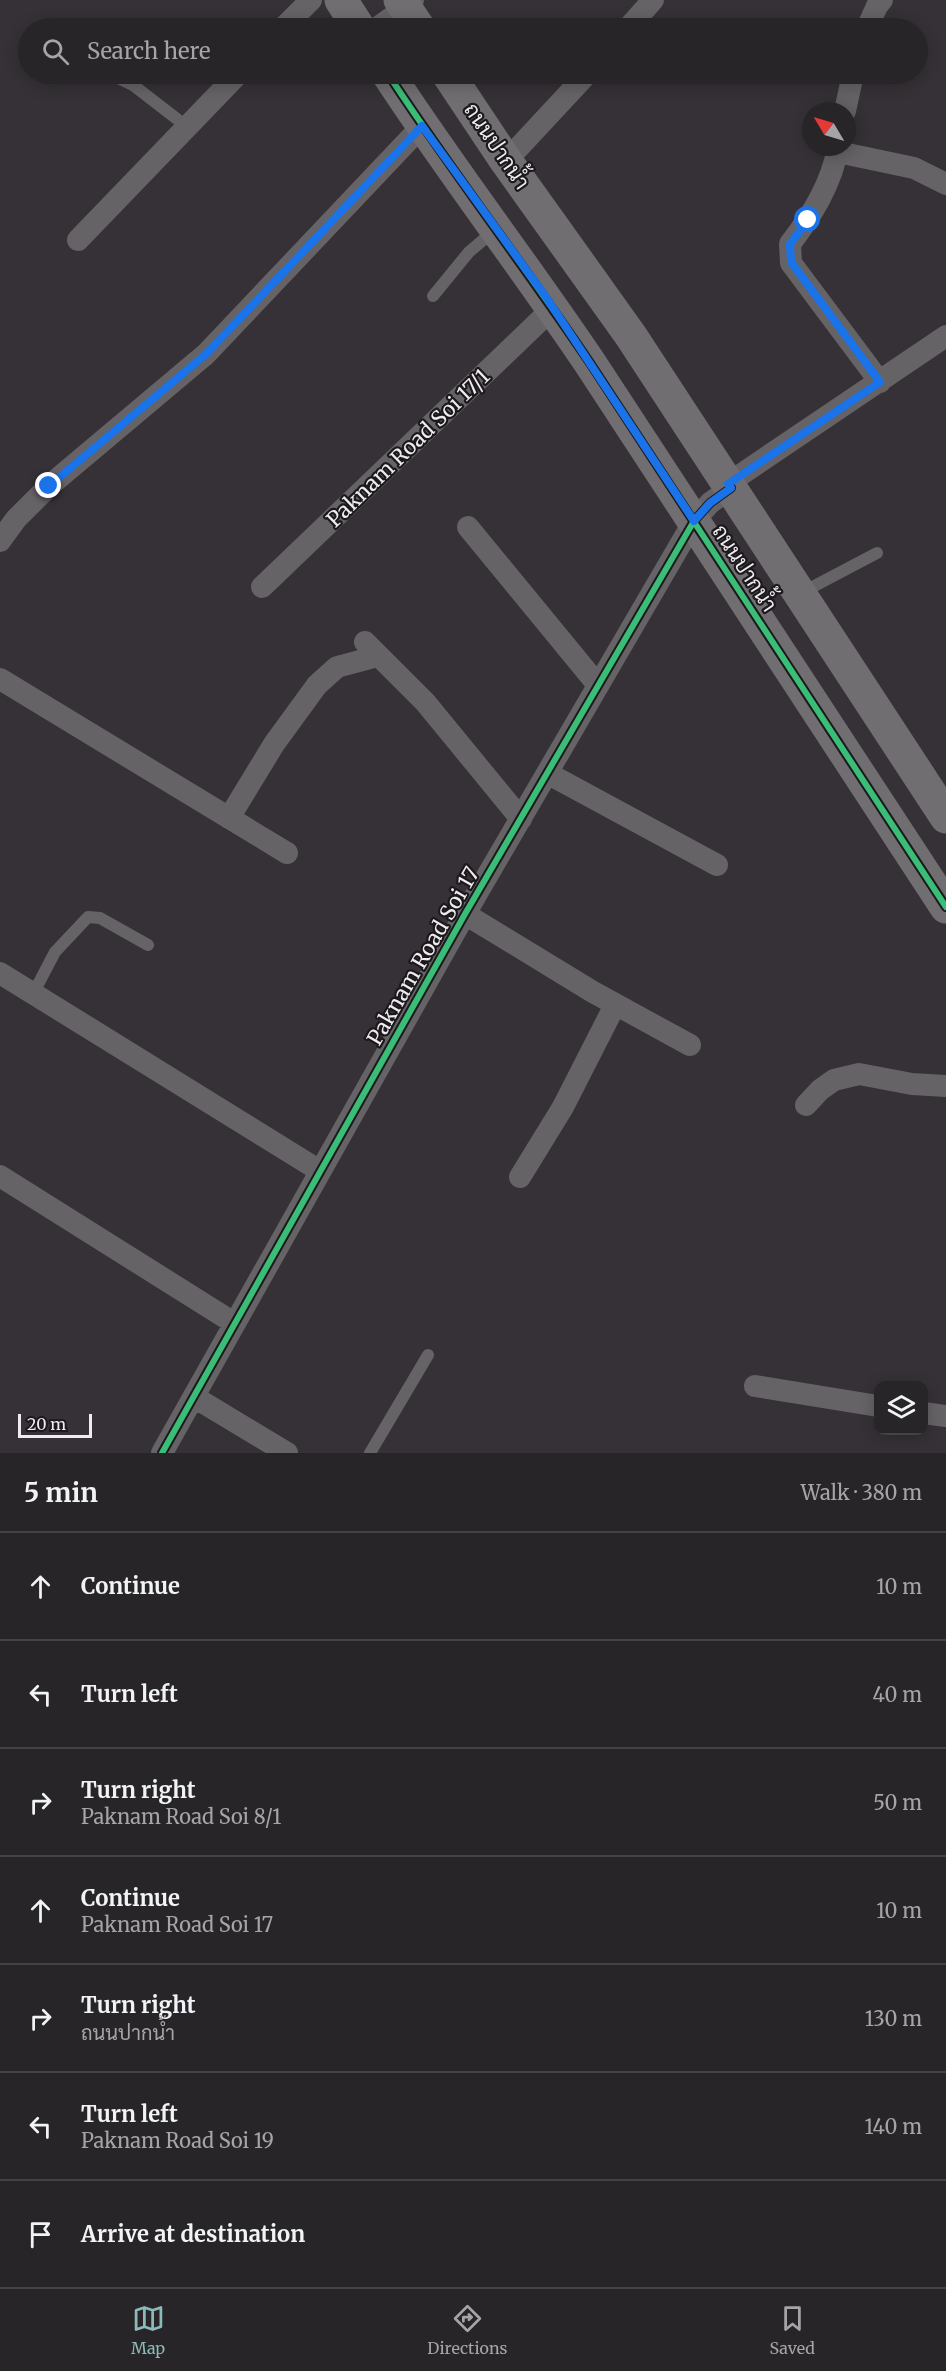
<!DOCTYPE html>
<html lang="en">
<head>
<meta charset="utf-8">
<style>
	body { margin:0; font-family:Merriweather,Sarabun,serif; background:#343134; color:#f1f3f6 }
	.controls { position:absolute; right:18px; bottom:18px; display:grid; overflow:hidden; border-radius:12px; box-shadow:0 3px 15px #0003 }
	.controls button { width:54px; height:54px; display:grid; place-items:center; padding:0; border:0; border-bottom:2px solid #444245; background:#282528; color:#f1f3f6; font:30px sans-serif }
	.compass { position:absolute; left:802px; top:102px; width:54px; height:54px; border-radius:50%; background:#282528; box-shadow:0 3px 15px #0003; rotate:308deg }
	.scale { position:absolute; left:18px; bottom:15px; width:74px; box-sizing:border-box; padding-left:6px; border:3px solid #efebf0; border-top:0; font-size:16px; line-height:21px; white-space:nowrap; color:#efebf0; -webkit-text-stroke:4px #1c191c; paint-order:stroke }
	.stop { position:absolute; width:18px; height:18px; margin:-14px; border:4px solid #1a73e8; border-radius:50%; background:#fff }
	.stop.end { background:#1a73e8; border-color:#fff; box-shadow:0 2px 6px #0008 }
	.list { margin:0; padding:0; list-style:none }
	h2 { display:flex; justify-content:space-between; align-items:center; height:78px; margin:0; padding:0 24px; font-size:26px }
	h2 small { font-size:20px; font-weight:400; color:#a5a5a8 }
	.list li { display:grid; grid-template-columns:39px 1fr auto; gap:18px; align-items:center; box-sizing:border-box; height:108px; padding:0 24px; border-top:2px solid #444245 }
	.list b { display:block; font-size:22px; white-space:nowrap }
	.list p { margin:0; font-size:20px; white-space:nowrap; color:#a5a5a8 }
	.list em { font-size:20px; font-style:normal; color:#a5a5a8 }
	.icon { flex:none; width:33px; height:33px; fill:none; stroke:currentColor; stroke-width:2; stroke-linecap:round; stroke-linejoin:round }
	.map { position:relative; flex:none; width:946px; height:1453px; overflow:hidden }
	.search { position:absolute; background:#282528; box-shadow:0 3px 15px #0003; left:18px; right:18px; top:18px; height:66px; display:flex; align-items:center; gap:15px; box-sizing:border-box; padding:0 21px; border-radius:33px; color:#a5a5a8; font-size:22px }
	.sheet { height:834px; background:#282528 }
	nav { display:flex; justify-content:space-around; align-items:center; box-sizing:border-box; height:84px; border-top:2px solid #444245; background:#282528; font-size:16px; color:#a5a5a8 }
	nav a { display:grid; justify-items:center; gap:3px }
	nav .on { color:#8bbbb9 }
	.map>svg:first-child { display:block }
</style>
</head>
<body>
<div class="map">
<svg width="946" height="1453" viewBox="0 0 946 1453">
	<rect width="100%" height="100%" fill="#353136"/>
	<g fill="none" stroke-linecap="round" stroke-linejoin="round">
		<path stroke="#656365" stroke-width="12" d="M110 74 133 85 186 126
			M433 296 469 252 496 229
			M801 593 877 553
			M33 994 55 952 88 917 100 918 148 945
			M370 1453 428 1355"/>
		<path stroke="#656365" stroke-width="22" d="M283 28 311 0
			M377 28 405 8 413 0
			M628 28 653 0
			M867 28 877 6 882 0
			M845 111 853 74
			M838 147C832 183 812 215 790 244L791 263 880 382
			M838 152 914 168 946 184
			M506 161 587 74
			M78 240 238 74
			M727 484 946 336
			M468 527 597 684
			M0 541 16 519 49 486 206 354 422 126
			M262 587 553 308
			M365 642 425 702 521 819
			M0 679 287 853
			M547 773 717 865
			M229 818 274 744 317 685 337 667 378 656
			M465 914 593 992 690 1045
			M0 973 320 1171
			M806 1105 820 1090 834 1080 859 1074 912 1084 946 1086
			M0 1176 234 1323
			M520 1177 563 1107 615 1005
			M755 1386 878 1406
			M194 1397 287 1453
			M924 1413 946 1416
			M162 1453 465 914 694 521 710 503 731 488"/>
		<path stroke="#706e70" stroke-width="33" d="M341 0 359 28
			M400 0 419 28
			M388 74C452 172 524 265 590 363L946 907
			M448 74 506 161 631 336 946 817"/>
		<defs>
			<path id="cycleway" d="M388 74C452 172 524 265 590 363L946 907
				M162 1453 465 914 694 521 710 503 731 488"/>
		</defs>
		<use href="#cycleway" stroke="#1c191c" stroke-width="10"/>
		<use href="#cycleway" stroke="#3abd76" stroke-width="6"/>
	</g>
	<g fill="none" stroke-linecap="round" stroke-linejoin="round">
		<path stroke="#1a73e8" stroke-width="8" d="M49 486 206 354 422 126 546 297 694 521 710 503 731 488 728 484 880 382 791 262 790 244 808 220"/>
	</g>
	<g text-anchor="middle" dominant-baseline="central" stroke-width="4.5" stroke-linejoin="round" paint-order="stroke">
		<g font-size="21" fill="#efebf0" stroke="#1c191c">
			<text transform="translate(497 146) rotate(56)">ถนนปากน้ำ</text>
			<text transform="translate(408 448) rotate(-44)">Paknam Road Soi 17/1</text>
			<text transform="translate(745 568) rotate(57)">ถนนปากน้ำ</text>
			<text transform="translate(423 956) rotate(-60)">Paknam Road Soi 17</text>
		</g>
	</g>
</svg>
<div class="controls">
<button><svg class="icon" aria-label="layers" viewBox="0 0 24 24"><path d="M12 4l9 5-9 5-9-5zM3 14l9 5 9-5"/></svg></button>
</div>
<svg class="compass" viewBox="-18 -18 36 36"><path d="M0-13l5 13h-10z" fill="#e53935"/><path d="M0 13l5-13h-10z" fill="#a5a5a8"/></svg>
<div class="scale">20 m</div>
<div class="stop" style="left:808px;top:220px"></div>
<div class="stop end" style="left:49px;top:486px"></div>
<div class="search"><svg class="icon" aria-label="search" viewBox="0 0 24 24"><circle cx="10" cy="10" r="6"/><path d="M15 15l6 6"/></svg>Search here</div>
</div>
<section class="sheet">
<h2>5 min<small>Walk · 380 m</small></h2>
<ul class="list">
<li><svg class="icon" aria-label="ahead" viewBox="0 0 24 24"><path d="M12 20V5M6 11l6-6 6 6"/></svg><div><b>Continue</b></div><em>10 m</em></li>
<li><svg class="icon" aria-label="left" viewBox="0 0 24 24"><path d="M17 20v-9H6M10 6l-5 5 5 5"/></svg><div><b>Turn left</b></div><em>40 m</em></li>
<li><svg class="icon" aria-label="right" viewBox="0 0 24 24"><path d="M7 20v-9h11M14 6l5 5-5 5"/></svg><div><b>Turn right</b><p>Paknam Road Soi 8/1</p></div><em>50 m</em></li>
<li><svg class="icon" aria-label="ahead" viewBox="0 0 24 24"><path d="M12 20V5M6 11l6-6 6 6"/></svg><div><b>Continue</b><p>Paknam Road Soi 17</p></div><em>10 m</em></li>
<li><svg class="icon" aria-label="right" viewBox="0 0 24 24"><path d="M7 20v-9h11M14 6l5 5-5 5"/></svg><div><b>Turn right</b><p>ถนนปากน้ำ</p></div><em>130 m</em></li>
<li><svg class="icon" aria-label="left" viewBox="0 0 24 24"><path d="M17 20v-9H6M10 6l-5 5 5 5"/></svg><div><b>Turn left</b><p>Paknam Road Soi 19</p></div><em>140 m</em></li>
<li><svg class="icon" aria-label="arrive" viewBox="0 0 24 24"><path d="M6 21V4h12l-3 4 3 4H6"/></svg><div><b>Arrive at destination</b></div></li>
</ul>
</section>
<nav>
<a class="on"><svg class="icon" aria-label="map" viewBox="0 0 24 24"><path d="M3 6l6-2 6 2 6-2v14l-6 2-6-2-6 2zM9 4v14M15 6v14"/></svg>Map</a>
<a><svg class="icon" aria-label="directions" viewBox="0 0 24 24"><path d="M12 3l9 9-9 9-9-9zM9 14v-3h6M13 9l2 2-2 2"/></svg>Directions</a>
<a><svg class="icon" aria-label="saved" viewBox="0 0 24 24"><path d="M7 4h10v16l-5-4-5 4z"/></svg>Saved</a>
</nav>
</body>
</html>
